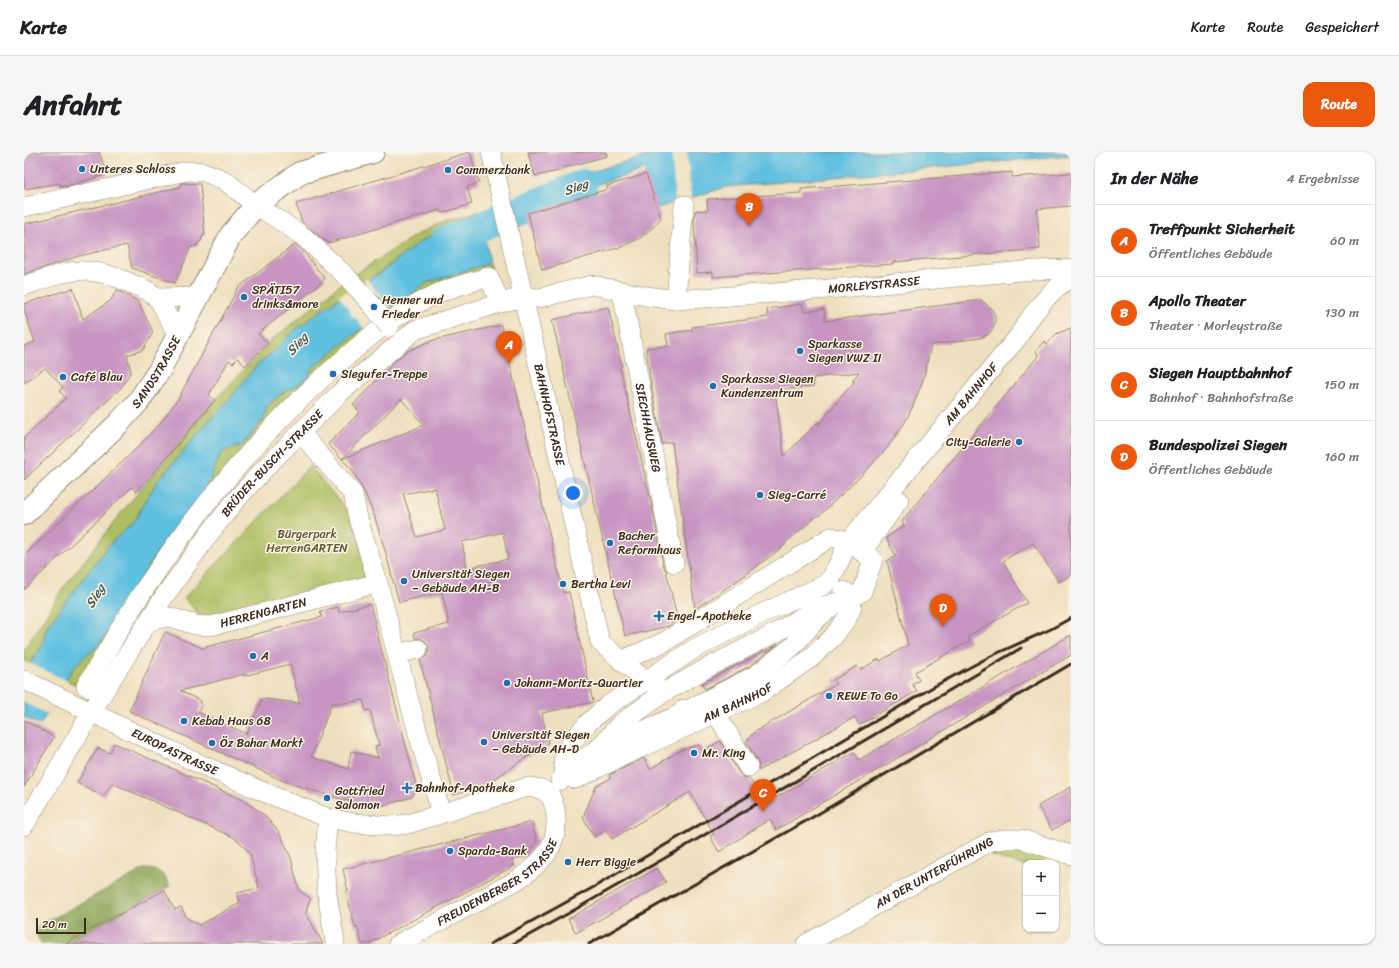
<!DOCTYPE html>
<html lang="de">
<head>
<meta charset="utf-8">
<style>
	body { margin:0; font-family:Sriracha,sans-serif; background:#f6f6f6; color:#202124 }
	.controls { position:absolute; right:12px; bottom:12px; display:grid; overflow:hidden; border-radius:8px; box-shadow:0 1px 3px #0004 }
	.controls button { width:36px; height:36px; display:grid; place-items:center; padding:0; border:0; border-bottom:1px solid #e0e0e0; background:#fff; color:#202124; font:20px sans-serif }
	.scale { position:absolute; left:12px; bottom:10px; width:50px; box-sizing:border-box; padding-left:4px; border:2px solid #3b2a1e; border-top:0; font-size:11px; line-height:14px; white-space:nowrap; color:#3b2a1e; -webkit-text-stroke:3px #fcf5e5; paint-order:stroke }
	.you { position:absolute; left:549px; top:341px; width:14px; height:14px; margin:-10px; border:3px solid #fff; border-radius:50%; background:#1a73e8; box-shadow:0 0 0 6px #1a73e833 }
	.badge { display:grid; place-items:center; width:26px; height:26px; border-radius:50%; background:#ea580c; color:#fff; font-size:13px; font-weight:700 }
	.pin { position:absolute; translate:-50% -33px; filter:drop-shadow(0 1px 2px #0008) }
	.pin::after { content:''; position:absolute; top:21px; width:14px; height:12px; background:inherit; clip-path:polygon(0 0,100% 0,50% 100%) }
	.list { margin:0; padding:0; list-style:none }
	h2 { display:flex; justify-content:space-between; align-items:center; height:52px; margin:0; padding:0 16px; font-size:17px }
	h2 small { font-size:13px; font-weight:400; color:#757577 }
	.list li { display:grid; grid-template-columns:26px 1fr auto; gap:12px; align-items:center; box-sizing:border-box; height:72px; padding:0 16px; border-top:1px solid #e0e0e0 }
	.list b { display:block; font-size:15px; white-space:nowrap }
	.list p { margin:0; font-size:13px; white-space:nowrap; color:#757577 }
	.list em { font-size:13px; font-style:normal; color:#757577 }
	.map { position:relative; flex:none; width:1047px; height:792px; overflow:hidden; border-radius:12px }
	header { display:flex; align-items:center; gap:24px; box-sizing:border-box; height:56px; padding:0 20px; background:#fff; border-bottom:1px solid #e0e0e0 }
	header strong { font-size:19px }
	nav { display:flex; gap:22px; margin-inline-start:auto; font-size:14px }
	.intro { display:flex; align-items:center; justify-content:space-between; box-sizing:border-box; height:96px; padding:0 24px }
	h1 { margin:0; font-size:28px }
	.button { padding:10px 18px; border-radius:12px; background:#ea580c; color:#fff; font-size:14px; font-weight:700 }
	main { display:flex; gap:24px; padding:0 24px }
	aside { flex:1; background:#fff; border-radius:12px; box-shadow:0 1px 3px #0004 }
	.map>svg:first-child { display:block }
</style>
</head>
<body>
<header>
<strong>Karte</strong>
<nav><a>Karte</a><a>Route</a><a>Gespeichert</a></nav>
</header>
<div class="intro"><h1>Anfahrt</h1><a class="button">Route</a></div>
<main>
<div class="map">
<svg width="1047" height="792" viewBox="0 0 1047 792">
	<rect width="100%" height="100%" fill="#fcf5e5"/>
	<filter id="ink" filterUnits="userSpaceOnUse"><feTurbulence type="fractalNoise" baseFrequency=".025" numOctaves="2"/><feDisplacementMap in="SourceGraphic" scale="8" xChannelSelector="R" yChannelSelector="G"/><feConvolveMatrix kernelMatrix="1 2 1 2 8 2 1 2 1" color-interpolation-filters="sRGB"/></filter>
	<filter id="wash" filterUnits="userSpaceOnUse"><feTurbulence type="fractalNoise" baseFrequency=".012" numOctaves="4" result="noise"/><feDisplacementMap in="SourceGraphic" scale="16" xChannelSelector="R" yChannelSelector="G"/><feGaussianBlur stdDeviation="0.9" result="paint"/><feColorMatrix in="noise" values="0 0 0 0 0 0 0 0 0 0 0 0 0 0 0 0 0 1.4 0 .05"/><feComposite in="paint" operator="in"/></filter>
	<g filter="url(#wash)">
		<rect width="100%" height="100%" fill="#eee0bf"/>
		<path fill="#adbe62" stroke="#747440" d="M455 59 396 90 355 121 312 148 271 178 251 198 233 213 203 250 192 261 138 324 129 336 109 371 86 392 24 473 16 498 5 511 0 509V498L38 438 98 360 193 246 249 187 318 131 395 81 419 70Z
			M465 111 468 121 415 137 241 279 59 536 42 528 50 514 75 493 139 391 182 338 188 322 198 300 219 293 239 268 243 254 259 240 272 234 284 225 288 216 337 177 381 147 402 131Z
			M286 314 327 363 345 424 179 467 160 446Z
			M981 699 998 700 1019 706 1021 711H1002V714L968 704V702Z"/>
		<path fill="#8aa558" stroke="#62683b" d="M120 717C136 717 139 721 146 734L41 792H18C14 786 10 781 15 774Z"/>
		<path fill="#61c0e0" stroke="#4e757f" d="M636 0H1047V3L702 35 634 56 620 18 522 48 517 34Z
			M455 59 465 111 402 131 381 147 337 177 288 216 284 225 272 234 259 240 243 254 239 268 218 293 198 300 188 322 182 338 139 391 75 493 50 514 16 573 0 565V519L16 498 24 473 86 392 109 371 129 336 138 324 192 261 203 250 233 213 251 198 271 178 312 148 356 121 396 90Z"/>
		<path fill="#eee0bf" d="M648 0H663L667 48 651 53Z
			M343 127 353 140 355 139 357 142 356 144 368 159 341 177 330 164 329 165 326 162 327 160 315 144Z
			M3 510 44 529 24 562 0 551V515Z"/>
		<g fill="none" stroke-linecap="round" stroke-linejoin="round">
			<path stroke="#61c0e0" stroke-width="5" d="M1044 792 1047 789"/>
			<path stroke="#61c0e0" stroke-width="30" d="M420 90 559 32"/>
		</g>
		<g id="blocks">
			<path fill="#c895c3" fill-rule="evenodd" d="M0 0H75L83 22 41 35 40 33 36 34V31L0 37Z
				M446 0 455 31 443 35 448 52 418 61 416 58 304 91 278 70 272 52Z
				M504 0H582L583 4 539 16V18L511 24Z
				M988 20V25L1047 21V54L1013 57 1016 97 869 110V112L689 125V120L673 121 670 70 671 59 684 58 683 47 777 41V37Z
				M622 22 637 66 627 77 616 86 600 94 518 118 504 61 584 37 583 34Z
				M157 31 176 32 181 83H179V85L177 86 178 88 174 91V93L167 95 151 131 108 116 103 93 55 104 0 122V72L140 39 156 35Z
				M271 92 279 99 301 127 234 182 244 191 221 214 214 206 209 211 205 208 185 243 191 248 113 340 108 335 0 438V404L117 292 137 270 154 247 214 136Z
				M49 136 59 167 86 149 93 138 114 149 129 180 119 198 103 203 107 219 98 235 0 328V286L42 246 35 239 39 235 21 216 0 231V194L11 190 0 158V152Z
				M957 148 968 157 971 164V171L968 178 963 183 956 186 907 193 899 228 888 256 880 272 862 297 839 322 795 364H793L761 391V393L720 424 671 457 648 290 638 292 627 232 622 196 644 194 642 182 668 178V175L744 165 743 157 778 152 780 160 800 157 801 169ZM835 220 828 229H831L813 250 795 273V269L760 304 751 239 790 234 789 226Z
				M584 155 598 214 596 215 630 363 639 413 642 419 653 465 648 468 649 471 645 474 601 484 528 168Z
				M477 173 539 441 545 440 569 550 518 561 524 591 460 634 430 643 396 508 402 505 405 500V494L402 490 398 487 391 486 390 481 425 472 418 440 375 450 360 395 350 363 340 339 328 318 318 307 400 273 377 247 318 307 304 292 336 260 329 253 370 210 382 200 406 189ZM411 336 421 378 393 385 379 342ZM479 380 484 407 443 416 438 390Z
				M1047 176V423L1035 430 1009 391 979 409 1003 451 944 484 946 489 891 520 895 528 888 532 893 539 835 573 831 565 734 619 735 614 734 610 722 590 729 581 812 532 809 528 833 514 836 518 855 507 856 509 884 493 863 409 872 404 862 386 880 374 878 369 1014 204 1012 199 1020 189 1023 192 1032 182Z
				M346 452 393 637 388 645 356 654 320 648 262 630 105 559 141 480 178 496 298 465 296 460 314 455 315 460ZM266 512 276 551 238 547 223 582 174 560 178 552H176L177 549 156 539 220 522V524ZM339 548 342 559 346 558 355 593 351 594 354 606 327 599 324 617 287 605 308 551H321Z
				M1047 483V503L752 678 746 667 695 700 686 684 690 682 666 640 588 687 582 678 570 685 559 665 572 634 587 626 585 623 620 606 626 617 657 598 675 593 679 599 696 589 715 621 719 625 725 626 741 652 830 600 835 608Z
				M754 492 726 514 681 537 677 532Z
				M0 568 30 585 0 635Z
				M90 591 219 648 240 663 254 679 258 686 267 706 275 738 287 747 284 752 282 761 299 792H41L140 738 151 758 157 755 163 766 175 773 216 751 213 741 235 736 226 702 217 691 209 685 88 631 80 644 53 631 74 596 86 601Z
				M1047 635V668L1028 678 1014 654Z
				M508 670 513 690 502 704 488 707 490 714 344 792H338L333 774 331 775 322 740 324 739 319 717Z
				M633 716 642 730 552 781 544 767Z"/>
		</g>
	</g>
	<g filter="url(#ink)">
		<use href="#blocks" fill-opacity="0" stroke="#94856e" stroke-width="1"/>
		<g fill="none" stroke-linecap="round" stroke-linejoin="round">
			<defs>
				<g id="minor">
					<path id="s1" d="M467 0 576 490 611 520 633 535"/>
					<path d="M0 55 163 19 180 20 200 28 232 53 279 84 323 125"/>
					<path d="M0 134C45 118 60 111 106 131 115 135 126 138 133 146 139 153 148 174 154 183"/>
					<path id="s2" d="M598 140 650 411"/>
					<path d="M133 146 174 145"/>
					<path d="M652 148 660 53"/>
					<path d="M277 281 329 342 334 366 354 431 393 578 417 661"/>
					<path d="M838 400 875 348"/>
					<path id="s3" d="M124 470 132 467 146 465 171 473 187 474 354 431"/>
					<path d="M373 502 394 497"/>
					<path d="M597 509 640 490 807 385 825 389 849 408 838 440 825 447 790 457 755 479 683 516 639 541 595 573 572 599 600 587 646 567 732 523 768 495 794 466 813 450"/>
					<path id="s4" d="M0 528 167 608 242 641 304 666 330 671 367 674 384 672 504 635 517 637 526 643"/>
					<path d="M79 541 62 534C82 502 99 469 120 438 170 363 226 294 292 232 329 198 365 165 410 143 428 135 446 130 465 125L476 151"/>
					<path d="M660 557 671 561H692"/>
					<path d="M692 561 724 615"/>
					<path id="s5" d="M541 622 539 608 547 591 564 571 583 554 670 497 737 462 800 433 808 425 825 389 994 185C1008 161 1024 140 1047 125"/>
					<path id="s6" d="M541 622 550 627 554 626 603 602 738 540 787 506 809 485 823 466 828 454 823 441 820 439"/>
					<path d="M536 629 545 615 572 599"/>
					<path d="M304 666 301 699 303 742 311 789"/>
					<path id="s7" d="M0 674 79 541 139 446 188 378 211 349 243 314 317 240 391 178 476 151 500 145 515 146 568 133 622 144 652 148 805 137 1009 118 1047 117"/>
					<path id="s8" d="M374 792 495 727C517 710 533 697 532 668 532 659 530 651 526 643"/>
					<path id="s9" d="M782 792 967 689 981 687H997L1047 703"/>
				</g>
				<g id="major">
					<path id="s10" d="M0 362 93 273 114 250 135 219 207 83 232 53 276 21 349 0"/>
				</g>
			</defs>
			<use href="#minor" stroke="#94856e" stroke-width="20"/>
			<use href="#major" stroke="#94856e" stroke-width="24"/>
			<use href="#minor" stroke="#fff" stroke-width="19"/>
			<use href="#major" stroke="#fff" stroke-width="22"/>
			<path stroke="#3b2a1e" stroke-width="3" d="M466 792 570 735 909 535 967 504 1027 477 1047 466
				M489 792 545 761 655 698 997 496
				M565 792 789 665 1047 512"/>
			<defs>
				<path id="minor-bridge" d="M323 125 350 155 365 175"/>
			</defs>
			<use href="#minor-bridge" stroke="#94856e" stroke-width="20" stroke-linecap="butt"/>
			<use href="#minor-bridge" stroke="#fff" stroke-width="19"/>
		</g>
	</g>
	<g fill="#1f6fb2" stroke="#fcf5e5" stroke-width="1.5">
		<circle cx="58" cy="17" r="4"/>
		<circle cx="424" cy="18" r="4"/>
		<circle cx="220" cy="145" r="4"/>
		<circle cx="350" cy="155" r="4"/>
		<circle cx="776" cy="199" r="4"/>
		<circle cx="309" cy="222" r="4"/>
		<circle cx="39" cy="225" r="4"/>
		<circle cx="689" cy="234" r="4"/>
		<circle cx="995" cy="290" r="4"/>
		<circle cx="736" cy="343" r="4"/>
		<circle cx="586" cy="391" r="4"/>
		<circle cx="380" cy="429" r="4"/>
		<circle cx="539" cy="432" r="4"/>
		<path d="M633 458h4v4h4v4h-4v4h-4v-4h-4v-4h4z"/>
		<circle cx="229" cy="504" r="4"/>
		<circle cx="483" cy="531" r="4"/>
		<circle cx="805" cy="544" r="4"/>
		<circle cx="160" cy="569" r="4"/>
		<circle cx="460" cy="590" r="4"/>
		<circle cx="188" cy="591" r="4"/>
		<circle cx="670" cy="601" r="4"/>
		<path d="M381 630h4v4h4v4h-4v4h-4v-4h-4v-4h4z"/>
		<circle cx="303" cy="646" r="4"/>
		<circle cx="426" cy="699" r="4"/>
		<circle cx="544" cy="710" r="4"/>
	</g>
	<g text-anchor="middle" dominant-baseline="central" stroke-width="3" stroke-linejoin="round" paint-order="stroke">
		<g font-size="12" fill="#3b2a1e" stroke="#fcf5e5" text-anchor="start">
			<text x="66" y="17">Unteres Schloss</text>
			<text x="432" y="18">Commerzbank</text>
			<text x="228" y="138">SPÄTI57<tspan x="228" dy="14">drinks&amp;more</tspan></text>
			<text x="358" y="148">Henner und<tspan x="358" dy="14">Frieder</tspan></text>
			<text x="784" y="192">Sparkasse<tspan x="784" dy="14">Siegen VWZ II</tspan></text>
			<text x="317" y="222">Siegufer-Treppe</text>
			<text x="47" y="225">Café Blau</text>
			<text x="697" y="227">Sparkasse Siegen<tspan x="697" dy="14">Kundenzentrum</tspan></text>
			<text x="987" y="290" text-anchor="end">City-Galerie</text>
			<text x="744" y="343">Sieg-Carré</text>
			<text x="594" y="384">Bacher<tspan x="594" dy="14">Reformhaus</tspan></text>
			<text x="388" y="422">Universität Siegen<tspan x="388" dy="14">– Gebäude AH-B</tspan></text>
			<text x="547" y="432">Bertha Levi</text>
			<text x="643" y="464">Engel-Apotheke</text>
			<text x="237" y="504">A</text>
			<text x="491" y="531">Johann-Moritz-Quartier</text>
			<text x="813" y="544">REWE To Go</text>
			<text x="168" y="569">Kebab Haus 68</text>
			<text x="468" y="583">Universität Siegen<tspan x="468" dy="14">– Gebäude AH-D</tspan></text>
			<text x="196" y="591">Öz Bahar Markt</text>
			<text x="678" y="601">Mr. King</text>
			<text x="391" y="636">Bahnhof-Apotheke</text>
			<text x="311" y="639">Gottfried<tspan x="311" dy="14">Salomon</tspan></text>
			<text x="434" y="699">Sparda-Bank</text>
			<text x="552" y="710">Herr Biggie</text>
		</g>
		<g font-size="12" fill="#3b2a1e" stroke="#fcf5e5">
			<text stroke="none"><textPath href="#s7" startOffset="1104">MORLEYSTRASSE</textPath></text>
			<text stroke="none"><textPath href="#s10" startOffset="195">SANDSTRASSE</textPath></text>
			<text stroke="none"><textPath href="#s5" startOffset="576">AM BAHNHOF</textPath></text>
			<text stroke="none"><textPath href="#s1" startOffset="269">BAHNHOFSTRASSE</textPath></text>
			<text stroke="none"><textPath href="#s2" startOffset="138">SIECHHAUSWEG</textPath></text>
			<text stroke="none"><textPath href="#s7" startOffset="441">BRÜDER-BUSCH-STRASSE</textPath></text>
			<text stroke="none"><textPath href="#s3" startOffset="119">HERRENGARTEN</textPath></text>
			<text stroke="none"><textPath href="#s6" startOffset="191">AM BAHNHOF</textPath></text>
			<text stroke="none"><textPath href="#s4" startOffset="167">EUROPASTRASSE</textPath></text>
			<text stroke="none"><textPath href="#s9" startOffset="147">AN DER UNTERFÜHRUNG</textPath></text>
			<text stroke="none"><textPath href="#s8" startOffset="118">FREUDENBERGER STRASSE</textPath></text>
		</g>
		<g font-size="12" fill="#5d5632" stroke="#fcf5e5">
			<text x="283" y="382">Bürgerpark<tspan x="283" dy="14">HerrenGARTEN</tspan></text>
		</g>
		<g font-size="13" font-style="italic" fill="#465758" stroke="#fcf5e5">
			<text transform="translate(552 35) rotate(-20)">Sieg</text>
			<text transform="translate(273 192) rotate(-48)">Sieg</text>
			<text transform="translate(71 444) rotate(-58)">Sieg</text>
		</g>
	</g>
</svg>
<div class="controls">
<button>+</button>
<button>−</button>
</div>
<div class="scale">20 m</div>
<div class="you"></div>
<div class="pin badge" style="left:485px;top:212px">A</div>
<div class="pin badge" style="left:725px;top:74px">B</div>
<div class="pin badge" style="left:739px;top:660px">C</div>
<div class="pin badge" style="left:919px;top:475px">D</div>
</div>
<aside>
<h2>In der Nähe<small>4 Ergebnisse</small></h2>
<ul class="list">
<li><span class="badge">A</span><div><b>Treffpunkt Sicherheit</b><p>Öffentliches Gebäude</p></div><em>60 m</em></li>
<li><span class="badge">B</span><div><b>Apollo Theater</b><p>Theater · Morleystraße</p></div><em>130 m</em></li>
<li><span class="badge">C</span><div><b>Siegen Hauptbahnhof</b><p>Bahnhof · Bahnhofstraße</p></div><em>150 m</em></li>
<li><span class="badge">D</span><div><b>Bundespolizei Siegen</b><p>Öffentliches Gebäude</p></div><em>160 m</em></li>
</ul>
</aside>
</main>
</body>
</html>
